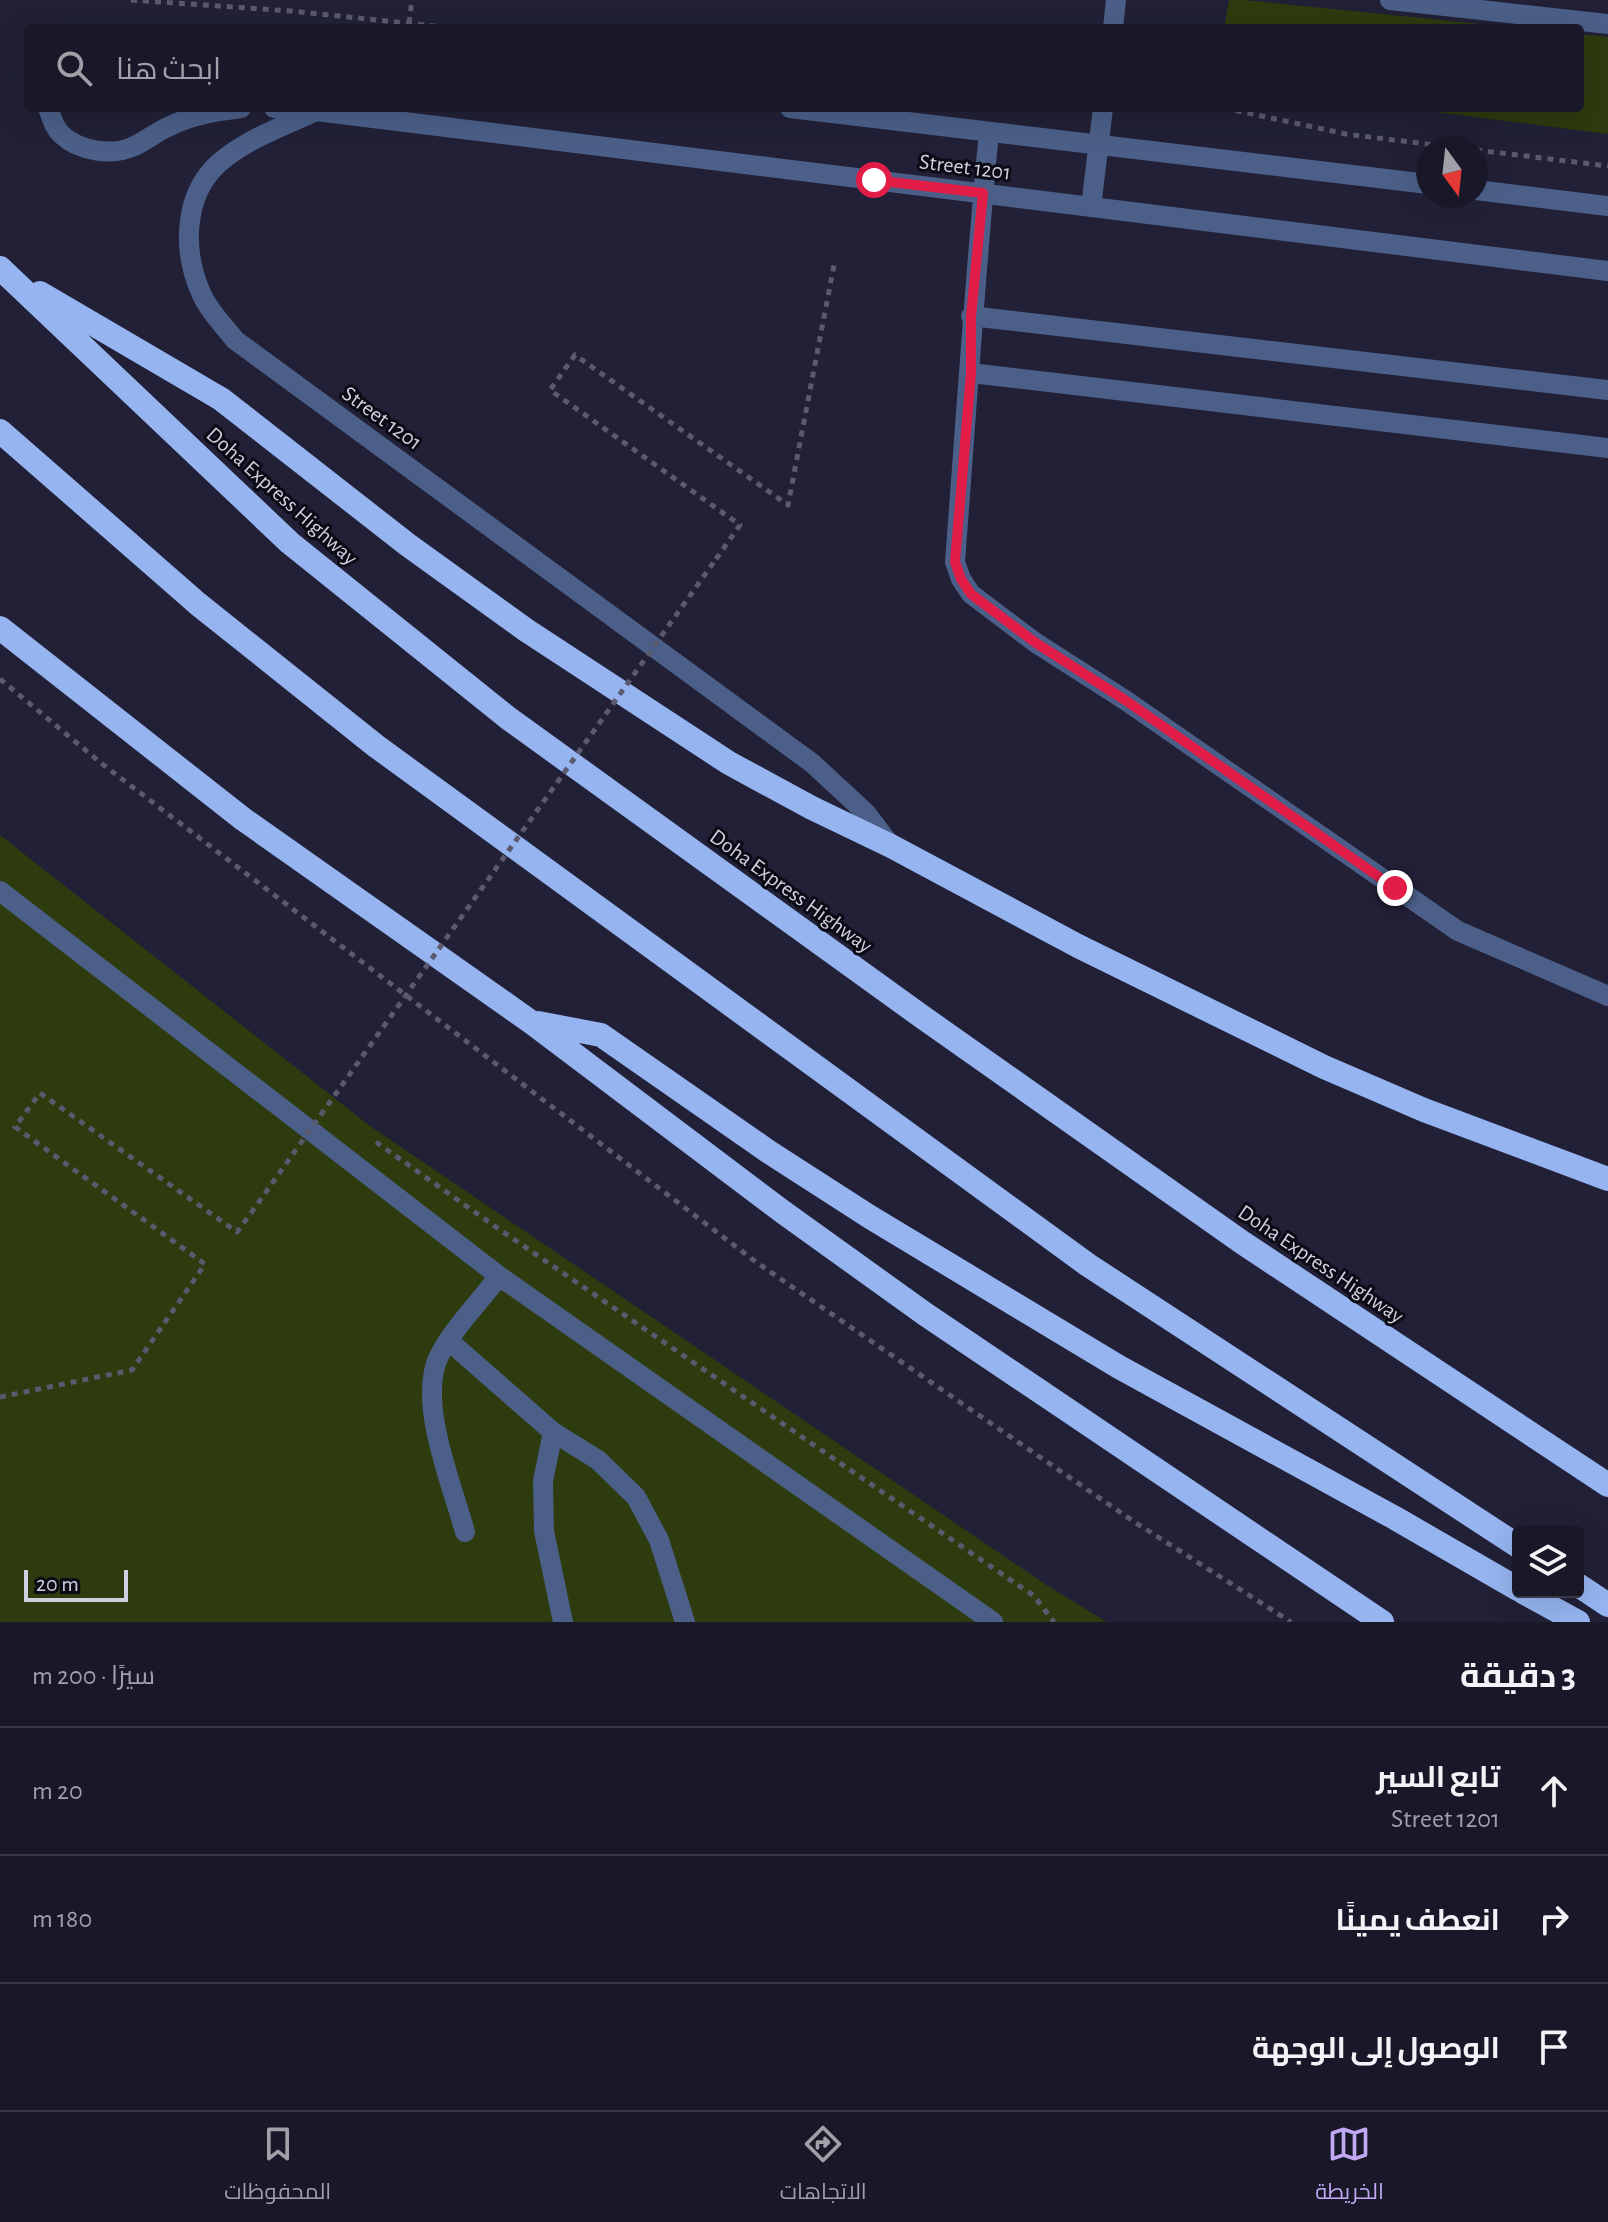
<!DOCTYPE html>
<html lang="ar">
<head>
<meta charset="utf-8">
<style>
	body { margin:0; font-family:"Alegreya Sans",Cairo,sans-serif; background:#222131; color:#f1f3f6; direction:rtl }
	.controls { position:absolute; right:24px; bottom:24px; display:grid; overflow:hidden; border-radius:8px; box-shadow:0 8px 32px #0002 }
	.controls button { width:72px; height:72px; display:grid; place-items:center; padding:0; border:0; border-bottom:2px solid #373746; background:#191829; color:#f1f3f6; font:40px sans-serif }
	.compass { position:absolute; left:1416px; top:136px; width:72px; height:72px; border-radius:50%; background:#191829; box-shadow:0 8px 32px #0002; rotate:165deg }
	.scale { position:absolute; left:24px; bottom:20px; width:104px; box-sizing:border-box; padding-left:8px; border:4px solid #d0d0e0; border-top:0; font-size:22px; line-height:28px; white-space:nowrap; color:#d0d0e0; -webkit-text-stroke:6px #0b0b15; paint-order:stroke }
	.stop { position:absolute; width:24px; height:24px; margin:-18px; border:6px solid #e11d48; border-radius:50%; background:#fff }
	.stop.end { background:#e11d48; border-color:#fff; box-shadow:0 2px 8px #0008 }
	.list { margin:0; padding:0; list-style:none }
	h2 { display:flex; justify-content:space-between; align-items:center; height:104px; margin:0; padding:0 32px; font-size:34px }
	h2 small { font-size:26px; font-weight:400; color:#9fa0a8 }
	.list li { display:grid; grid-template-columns:52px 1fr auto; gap:24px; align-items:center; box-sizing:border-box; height:128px; padding:0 32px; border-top:2px solid #373746 }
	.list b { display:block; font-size:30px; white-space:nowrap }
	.list p { margin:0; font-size:26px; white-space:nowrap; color:#9fa0a8 }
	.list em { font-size:26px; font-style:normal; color:#9fa0a8 }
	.icon { flex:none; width:44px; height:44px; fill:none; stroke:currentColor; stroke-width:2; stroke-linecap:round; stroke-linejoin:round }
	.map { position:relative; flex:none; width:1608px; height:1622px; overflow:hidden; direction:ltr }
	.search { position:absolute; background:#191829; box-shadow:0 8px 32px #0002; left:24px; right:24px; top:24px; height:88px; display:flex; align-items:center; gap:20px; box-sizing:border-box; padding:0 28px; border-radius:8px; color:#9fa0a8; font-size:30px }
	.sheet { height:488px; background:#191829 }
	nav { display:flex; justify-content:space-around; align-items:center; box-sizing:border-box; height:112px; border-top:2px solid #373746; background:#191829; font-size:22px; color:#9fa0a8 }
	nav a { display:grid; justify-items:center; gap:4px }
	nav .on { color:#c1a8f3 }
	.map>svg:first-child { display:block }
</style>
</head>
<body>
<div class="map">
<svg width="1608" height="1622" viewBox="0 0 1608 1622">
	<rect width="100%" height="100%" fill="#212037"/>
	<path fill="#2d3b0f" d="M1229 0H1244L1520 28H1224Z
		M1580 34 1608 37V134L1403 108H1580Z
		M0 835 370 1126 1048 1586 1107 1622H0Z"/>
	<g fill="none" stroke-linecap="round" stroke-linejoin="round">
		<path stroke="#5a596e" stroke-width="5" stroke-dasharray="6 6" stroke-linecap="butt" d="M131 0 291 11 453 28
			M409 23 412 0
			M1224 108 1346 134 1458 148
			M1476 150 1608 166
			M716 559 740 525 550 390 575 355 788 505 834 265
			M0 679 101 763 756 1262 1133 1521 1291 1622
			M376 1142 493 1225 1034 1596 1054 1622
			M0 1397 132 1370 205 1264 15 1127 40 1093 237 1232 251 1213"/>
		<path stroke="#4b5f88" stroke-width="20" d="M1390 0 1608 24
			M989 132C975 275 966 418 955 562L961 579 971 594 1036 643 1125 700 1458 931 1608 996
			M971 316 1608 390
			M971 373 1608 448
			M0 891 499 1276 993 1622
			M449 1341 553 1432 598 1460 636 1497 659 1540 685 1622
			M553 1432 543 1481 544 1531 563 1622
			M465 1532C452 1484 417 1402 439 1356 454 1327 480 1302 499 1276"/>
		<path stroke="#4b5f88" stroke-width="20" d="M1113 28 1116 0
			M48 108C52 118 54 128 62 135 79 151 112 156 132 147 145 142 157 131 170 126 192 115 217 111 241 108
			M274 108 316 111 1608 271
			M790 108 1428 184
			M312 113C281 127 245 140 219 163 183 195 182 252 202 295 209 311 224 326 235 340L812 763 866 813 891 846
			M1476 190 1608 206
			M1091 207 1103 108"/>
		<path stroke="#95b4f0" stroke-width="24" d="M0 268 290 543 508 718 921 1016 1243 1243 1608 1485
			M40 293 221 399 408 545 526 630 729 763 812 808 891 846 1078 946 1324 1067 1424 1110 1608 1179
			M0 431 198 604 376 746 1088 1265 1518 1546
			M0 628 243 819 531 1022 783 1212 925 1314 1382 1622
			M538 1023 601 1035 769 1152 870 1217 1119 1367 1395 1518 1518 1589
			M1578 1585 1608 1605
			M1523 1592 1578 1622"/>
		<path stroke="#5a596e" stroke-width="5" stroke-dasharray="6 6" stroke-linecap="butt" d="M251 1213 716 559"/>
	</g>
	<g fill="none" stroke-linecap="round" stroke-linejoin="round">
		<path stroke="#e11d48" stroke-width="10" d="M874 180 983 193 971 316V373L955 562 961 579 971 594 1036 643 1125 700 1395 888"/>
	</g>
	<g text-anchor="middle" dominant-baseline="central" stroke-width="6" stroke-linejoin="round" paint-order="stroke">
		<g font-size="22" fill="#d0d0e0" stroke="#0b0b15">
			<text transform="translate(965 167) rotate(7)">Street 1201</text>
			<text transform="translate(382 418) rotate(36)">Street 1201</text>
			<text transform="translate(282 496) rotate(42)">Doha Express Highway</text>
			<text transform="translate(791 891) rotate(36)">Doha Express Highway</text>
			<text transform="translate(1321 1264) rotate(34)">Doha Express Highway</text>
		</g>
	</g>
</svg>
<div class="controls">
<button><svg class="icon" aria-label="layers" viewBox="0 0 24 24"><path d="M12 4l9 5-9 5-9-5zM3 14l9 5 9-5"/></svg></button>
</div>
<svg class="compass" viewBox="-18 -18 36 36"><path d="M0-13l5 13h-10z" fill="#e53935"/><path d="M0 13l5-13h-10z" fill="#9fa0a8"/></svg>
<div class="scale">20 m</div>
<div class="stop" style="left:874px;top:180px"></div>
<div class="stop end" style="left:1395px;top:888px"></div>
<div class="search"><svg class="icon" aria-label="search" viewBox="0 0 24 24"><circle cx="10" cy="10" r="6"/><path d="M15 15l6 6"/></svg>ابحث هنا</div>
</div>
<section class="sheet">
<h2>3 دقيقة<small>سيرًا · 200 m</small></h2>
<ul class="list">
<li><svg class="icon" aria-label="ahead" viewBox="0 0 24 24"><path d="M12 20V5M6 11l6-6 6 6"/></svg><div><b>تابع السير</b><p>Street 1201</p></div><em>20 m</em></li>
<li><svg class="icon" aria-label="right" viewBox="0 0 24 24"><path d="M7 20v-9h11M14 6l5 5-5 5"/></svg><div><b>انعطف يمينًا</b></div><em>180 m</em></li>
<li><svg class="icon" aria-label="arrive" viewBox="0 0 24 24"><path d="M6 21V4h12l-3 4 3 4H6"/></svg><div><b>الوصول إلى الوجهة</b></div></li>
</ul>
</section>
<nav>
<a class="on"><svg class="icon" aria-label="map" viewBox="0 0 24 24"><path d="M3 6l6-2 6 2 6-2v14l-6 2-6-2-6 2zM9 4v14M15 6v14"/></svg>الخريطة</a>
<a><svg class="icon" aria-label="directions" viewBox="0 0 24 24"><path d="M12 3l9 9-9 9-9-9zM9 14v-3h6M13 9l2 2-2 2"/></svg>الاتجاهات</a>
<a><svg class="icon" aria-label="saved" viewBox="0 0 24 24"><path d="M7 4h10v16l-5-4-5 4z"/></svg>المحفوظات</a>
</nav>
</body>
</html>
